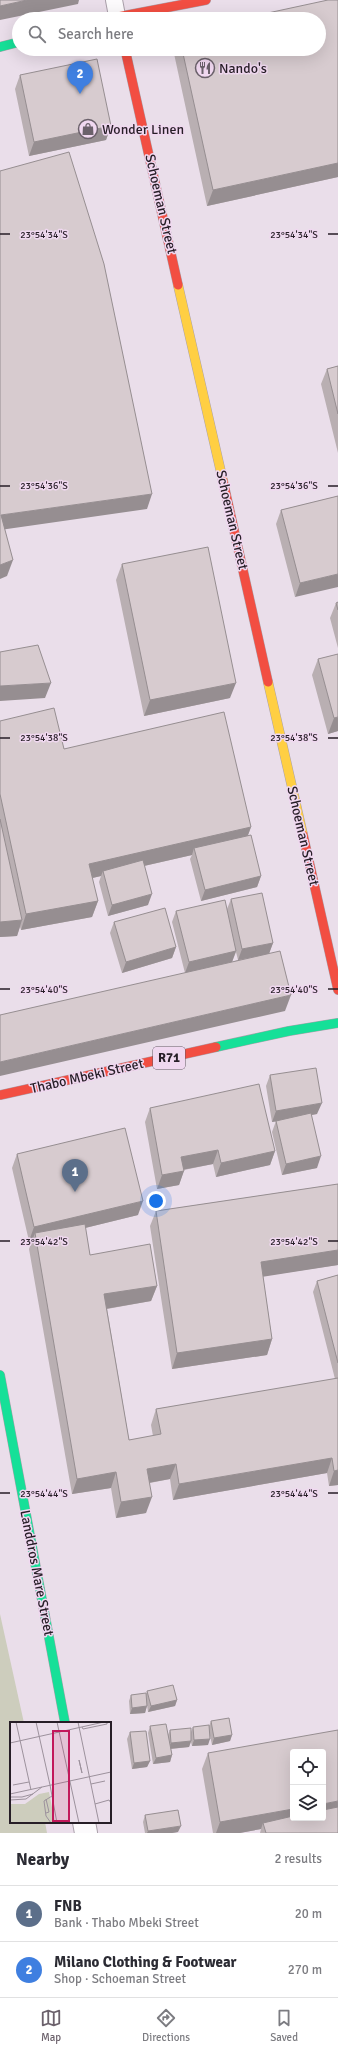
<!DOCTYPE html>
<html lang="en">
<head>
<meta charset="utf-8">
<style>
	body { margin:0; font-family:Signika,sans-serif; background:#f2f2f3; color:#2b2b33 }
	.controls { position:absolute; right:12px; bottom:12px; display:grid; overflow:hidden; border-radius:4px; box-shadow:0 4px 16px #0002 }
	.controls button { width:36px; height:36px; display:grid; place-items:center; padding:0; border:0; border-bottom:1px solid #e1e1e2; background:#fff; color:#2b2b33; font:20px sans-serif }
	.you { position:absolute; left:156px; top:1201px; width:14px; height:14px; margin:-10px; border:3px solid #fff; border-radius:50%; background:#1a73e8; box-shadow:0 0 0 6px #1a73e833 }
	.badge { display:grid; place-items:center; width:26px; height:26px; border-radius:50%; background:#6b616b; color:#fff; font-size:13px; font-weight:700 }
	.pin { position:absolute; translate:-50% -33px; filter:drop-shadow(0 1px 2px #0008) }
	.pin::after { content:''; position:absolute; top:21px; width:14px; height:12px; background:inherit; clip-path:polygon(0 0,100% 0,50% 100%) }
	.list { margin:0; padding:0; list-style:none }
	h2 { display:flex; justify-content:space-between; align-items:center; height:52px; margin:0; padding:0 16px; font-size:17px }
	h2 small { font-size:13px; font-weight:400; color:#7c7c81 }
	.list li { display:grid; grid-template-columns:26px 1fr auto; gap:12px; align-items:center; box-sizing:border-box; height:56px; padding:0 16px; border-top:1px solid #e1e1e2 }
	.list b { display:block; font-size:15px; white-space:nowrap }
	.list p { margin:0; font-size:13px; white-space:nowrap; color:#7c7c81 }
	.list em { font-size:13px; font-style:normal; color:#7c7c81 }
	.icon { flex:none; width:22px; height:22px; fill:none; stroke:currentColor; stroke-width:2; stroke-linecap:round; stroke-linejoin:round }
	.map { position:relative; flex:none; width:338px; height:1833px; overflow:hidden }
	.search { position:absolute; background:#fff; box-shadow:0 4px 16px #0002; left:12px; right:12px; top:12px; height:44px; display:flex; align-items:center; gap:10px; box-sizing:border-box; padding:0 14px; border-radius:22px; color:#7c7c81; font-size:15px }
	.sheet { height:164px; background:#fff }
	nav { display:flex; justify-content:space-around; align-items:center; box-sizing:border-box; height:56px; border-top:1px solid #e1e1e2; background:#fff; font-size:11px; color:#7c7c81 }
	nav a { display:grid; justify-items:center; gap:2px }
	nav .on { color:#6b616b }
	.map>svg:first-child { display:block }
</style>
</head>
<body>
<div class="map">
<svg width="338" height="1833" viewBox="0 0 338 1833">
	<rect width="100%" height="100%" fill="#eadeea"/>
	<path fill="#cdcdbd" d="M0 1614 24 1723H11V1822H45L47 1833H0Z"/>
	<g fill="none" stroke-linecap="round" stroke-linejoin="round">
		<defs>
			<path id="lane" d="M114 0 117 16"/>
			<path id="street" d="M84 1822 86 1833"/>
			<path id="fast" d="M0 47 19 42
				M216 1047 289 1031 338 1023
				M0 1375 65 1723"/>
			<path id="slow" d="M178 285 223 481
				M268 682 303 835"/>
			<path id="jam" d="M107 19 206 0
				M125 49 178 285
				M223 481 268 682
				M303 835 338 990
				M0 1095 216 1047"/>
		</defs>
		<use href="#lane" stroke="#aaa0aa" stroke-width="18"/>
		<use href="#street" stroke="#aaa0aa" stroke-width="24"/>
		<use href="#fast" stroke="#aaa0aa" stroke-width="10"/>
		<use href="#slow" stroke="#aaa0aa" stroke-width="10"/>
		<use href="#jam" stroke="#aaa0aa" stroke-width="10"/>
		<use href="#lane" stroke="#fcfafc" stroke-width="16"/>
		<use href="#street" stroke="#fcfafc" stroke-width="22"/>
		<use href="#fast" stroke="#16e098" stroke-width="9"/>
		<use href="#slow" stroke="#ffcf43" stroke-width="9"/>
		<use href="#jam" stroke="#f24e42" stroke-width="9"/>
	</g>
	<path fill="#b9afb2" fill-rule="evenodd" d="M338 0V177L207 206 173 49H319Z
		M20 75 111 126 106 140 29 156 15 89Z
		M338 366V453L321 384 327 369Z
		M338 496 295 597 276 524 281 510Z
		M122 564 230 698 144 716 116 580Z
		M338 602V648L330 618 336 603Z
		M318 659 338 731 328 734 312 675Z
		M0 721 64 749 251 827 248 835 261 876 257 887 201 901 190 859 192 855 144 866 148 905 108 916 99 882 101 876 92 878 98 901 92 917 21 930 20 927 17 936 0 937Z
		M231 899 273 943 269 953 285 1011 185 973 172 922 176 911 227 909ZM236 952 238 960 232 962Z
		M114 922 176 947 172 958 122 973 110 933Z
		M270 1075 317 1114 311 1115 317 1168 282 1175 272 1132 276 1121H278L272 1122 266 1086Z
		M150 1108 275 1151 270 1165 216 1177 213 1164 184 1170 179 1185 157 1189 145 1122Z
		M17 1154 138 1215 85 1228 90 1255 157 1286 151 1301 107 1309 129 1440 153 1436 151 1425 156 1409 335 1379 313 1292 317 1281 338 1275V1485L329 1486 327 1473 173 1500 170 1479 150 1483 146 1513 116 1518 111 1488 72 1494 29 1249 32 1241H29L12 1168Z
		M338 1184V1265L263 1276 272 1339 267 1355 172 1369 150 1226 156 1211Z
		M147 1691 177 1700 175 1706 148 1712 147 1705 145 1713 130 1714 129 1701 131 1695 146 1694Z
		M211 1721 232 1735 230 1741 212 1745 209 1731 208 1745 192 1746 191 1742 189 1747 171 1749 172 1755 170 1762 153 1764 148 1733 150 1726 168 1735 170 1730 191 1732 193 1727 209 1726Z
		M130 1732 150 1761 147 1767 132 1769 127 1739Z
		M208 1753 338 1833H260L261 1829 239 1833H213L202 1769Z
		M145 1815 178 1832 172 1833H145L143 1822Z"/>
	<path fill="#968e91" d="M27 0H79L78 4 0 20V6Z
		M111 126 106 140 29 156 34 142Z
		M338 163V177L207 206 213 190Z
		M152 494 147 509 0 530 1 515Z
		M13 560 7 576 0 579V565Z
		M338 574V587L295 597 300 583Z
		M51 683 45 698 0 701V686Z
		M236 683 230 698 144 716 150 700Z
		M338 717V731L328 734 334 718Z
		M251 827 245 843 194 848 192 855 104 875 103 871 101 876 84 880 89 864Z
		M261 876 257 887 201 901 205 890Z
		M152 894 148 905 108 916 112 905Z
		M98 901 92 917 21 930 26 914Z
		M22 920 17 936 0 937V922Z
		M273 943 269 954 238 960 242 949Z
		M176 947 172 958 122 973 126 962Z
		M236 951 232 962 185 973 189 962Z
		M291 995 285 1011 0 1076V1062Z
		M322 1103 317 1114 272 1122 276 1111Z
		M218 1150 213 1164 176 1171 181 1157Z
		M275 1151 270 1165 216 1177 221 1163Z
		M321 1156 317 1168 282 1175 286 1164Z
		M184 1171 179 1185 157 1189 162 1175Z
		M143 1201 138 1215 36 1240 35 1233 32 1241H29L34 1227Z
		M338 1250V1265L255 1278 261 1262Z
		M157 1286 151 1301 99 1310 104 1294Z
		M272 1339 267 1355 172 1369 177 1353Z
		M332 1458 327 1473 173 1500 179 1484Z
		M176 1464 170 1479 142 1484 147 1469Z
		M338 1470V1485L329 1486 334 1471Z
		M116 1472 111 1488 72 1494 77 1479Z
		M152 1497 146 1513 116 1518 121 1502Z
		M177 1700 175 1706 148 1712 151 1706Z
		M147 1706 145 1713 130 1714 132 1708Z
		M232 1735 230 1741 212 1745 214 1738Z
		M210 1739 208 1745 192 1746 194 1740Z
		M191 1741 189 1747 168 1749 171 1743Z
		M172 1755 170 1762 153 1764 156 1758Z
		M150 1761 147 1767 132 1769 134 1763Z
		M338 1801V1816L265 1829 263 1823 261 1829 240 1833H216L220 1822 293 1809V1818H323V1804Z
		M181 1826 178 1832 172 1833H147L148 1831Z"/>
	<path fill="#d7cbcf" stroke="#968e91" d="M0 0H27L0 6Z
		M328 0H338V163L213 190 182 49H319V19H240Z
		M97 59 111 126 34 142 20 75Z
		M69 152 104 264 152 494 1 515 13 560 0 565V171Z
		M338 366V414L327 369Z
		M338 496V574L300 583 281 510Z
		M208 547 236 683 150 700 122 564Z
		M338 602V610L336 603Z
		M38 645 51 683 0 686V652Z
		M338 654V717L334 718 318 659Z
		M54 708 64 749 224 712 251 827 89 864 98 901 26 914 0 794V721Z
		M0 819 22 920 0 922Z
		M251 835 261 876 205 890 194 848Z
		M143 860 152 894 112 905 103 871Z
		M262 893 273 943 242 949 231 899Z
		M225 900 236 951 189 962 176 911Z
		M165 908 176 947 126 962 114 922Z
		M280 951 291 995 0 1062V1015Z
		M316 1068 322 1103 276 1111 270 1075Z
		M259 1084 275 1151 221 1163 218 1150 181 1157 184 1171 162 1175 150 1108Z
		M311 1113 321 1156 286 1164 276 1121Z
		M125 1128 143 1201 34 1227 17 1154Z
		M338 1184V1250L261 1262 272 1339 177 1353 156 1211Z
		M85 1224 90 1255 150 1244 157 1286 104 1294 129 1440 161 1434 156 1409 338 1378V1470L334 1471 332 1458 179 1484 176 1464 147 1469 152 1497 121 1502 116 1472 77 1479 35 1233Z
		M338 1275V1363L317 1281Z
		M173 1685 177 1700 151 1706 147 1691Z
		M146 1693 147 1706 132 1708 131 1695Z
		M229 1718 232 1735 214 1738 211 1721Z
		M166 1724 172 1755 156 1758 150 1726Z
		M209 1725 210 1739 194 1740 193 1727Z
		M191 1728V1741L171 1743 170 1730Z
		M338 1730V1801L323 1804V1752H293V1809L220 1822 208 1753Z
		M146 1731 150 1761 134 1763 130 1732Z
		M338 1807V1833H266L263 1823 293 1816V1818H323V1810Z
		M178 1810 181 1826 148 1831 145 1815Z"/>
	<path fill="none" stroke="#271e27" stroke-width="1.5" d="M0 234H10M328 234H338M0 486H10M328 486H338M0 738H10M328 738H338M0 989H10M328 989H338M0 1241H10M328 1241H338M0 1493H10M328 1493H338"/>
	<defs>
		<symbol id="restaurant-ring" viewBox="-11 -11 22 22"><circle r="9.5" fill="#f0d8f0" stroke="#6b616b" stroke-width="1.5"/><path d="M-5-6h1v4h1v-4h1v4h1v-4h1v5L-1.5 .5V6h-2V.5L-5-1ZM5-6V6H3V1.5H1.5Q1.5-4 5-6Z" fill="#6b616b"/></symbol>
		<symbol id="shop-ring" viewBox="-11 -11 22 22"><circle r="9.5" fill="#f0d8f0" stroke="#6b616b" stroke-width="1.5"/><path d="M-5-2.5h2.3a2.7 3.5 0 0 1 5.4 0H5L5.5 6h-11ZM-1.5-2.5h3a1.5 2.3 0 0 0-3 0Z" fill="#6b616b"/></symbol>
	</defs>
	<g fill-rule="evenodd">
		<use href="#restaurant-ring" x="194" y="57" width="22" height="22"/>
		<use href="#shop-ring" x="77" y="118" width="22" height="22"/>
	</g>
	<g text-anchor="middle" dominant-baseline="central" stroke-width="3" stroke-linejoin="round" paint-order="stroke">
		<rect fill="#f0d8f0" stroke="#635663" stroke-width="1" x="153" y="1047" width="32" height="22" rx="3"/>
		<g font-size="13" font-weight="bold" fill="#271e27">
			<text x="169" y="1058">R71</text>
		</g>
		<g font-size="14" fill="#271e27" stroke="#f0d8f0" text-anchor="start">
			<text x="219" y="68">Nando's</text>
			<text x="102" y="129">Wonder Linen</text>
		</g>
		<g font-size="14" fill="#271e27" stroke="#f0d8f0">
			<text transform="translate(161 204) rotate(77)">Schoeman Street</text>
			<text transform="translate(232 520) rotate(77)">Schoeman Street</text>
			<text transform="translate(303 836) rotate(77)">Schoeman Street</text>
			<text transform="translate(87 1076) rotate(-13)">Thabo Mbeki Street</text>
			<text transform="translate(37 1573) rotate(79)">Landdros Mare Street</text>
		</g>
	</g>
	<g transform="translate(10 1722)">
		<rect width="101" height="101" fill="#eadeea"/>
		<path d="M39 70 45 101H0V82H15L29 72Z" fill="#cdcdbd"/>
		<path fill="none" stroke="#9c919c" stroke-width="1" d="M6 0 21 68M26 0 40 63M47 0 69 101M68 0 89 101M72 5 73 7 97 2V0M0 21 94 0M69 38 72 51M69 38 72 51M81 62 95 59M3 63 19 60M40 63 47 101M0 72 101 50M0 75H12L23 72M0 78 16 77 32 65M85 82 99 78 101 81M36 91 39 90 36 77M41 101 36 94 34 79 42 74"/>
		<path fill="#c2185b" fill-opacity="0.15" stroke="#c2185b" stroke-width="2" d="M43 9H59V99H43Z"/>
		<rect width="101" height="101" fill="none" stroke="#271e27" stroke-width="2"/>
	</g>
	<g font-size="10" text-anchor="middle" fill="#271e27" stroke="#f0d8f0" stroke-width="3" stroke-linejoin="round" paint-order="stroke">
		<text x="44" y="238">23°54'34"S</text>
		<text x="294" y="238">23°54'34"S</text>
		<text x="44" y="489">23°54'36"S</text>
		<text x="294" y="489">23°54'36"S</text>
		<text x="44" y="741">23°54'38"S</text>
		<text x="294" y="741">23°54'38"S</text>
		<text x="44" y="993">23°54'40"S</text>
		<text x="294" y="993">23°54'40"S</text>
		<text x="44" y="1245">23°54'42"S</text>
		<text x="294" y="1245">23°54'42"S</text>
		<text x="44" y="1497">23°54'44"S</text>
		<text x="294" y="1497">23°54'44"S</text>
	</g>
</svg>
<div class="controls">
<button><svg class="icon" aria-label="locate" viewBox="0 0 24 24"><circle cx="12" cy="12" r="6"/><path d="M12 2v4M12 18v4M2 12h4M18 12h4"/></svg></button>
<button><svg class="icon" aria-label="layers" viewBox="0 0 24 24"><path d="M12 4l9 5-9 5-9-5zM3 14l9 5 9-5"/></svg></button>
</div>
<div class="you"></div>
<div class="pin badge" style="left:75px;top:1192px;background:#5c6f8a">1</div>
<div class="pin badge" style="left:80px;top:94px;background:#3f7fe0">2</div>
<div class="search"><svg class="icon" aria-label="search" viewBox="0 0 24 24"><circle cx="10" cy="10" r="6"/><path d="M15 15l6 6"/></svg>Search here</div>
</div>
<section class="sheet">
<h2>Nearby<small>2 results</small></h2>
<ul class="list">
<li><span class="badge" style="background:#5c6f8a">1</span><div><b>FNB</b><p>Bank · Thabo Mbeki Street</p></div><em>20 m</em></li>
<li><span class="badge" style="background:#3f7fe0">2</span><div><b>Milano Clothing &amp; Footwear</b><p>Shop · Schoeman Street</p></div><em>270 m</em></li>
</ul>
</section>
<nav>
<a class="on"><svg class="icon" aria-label="map" viewBox="0 0 24 24"><path d="M3 6l6-2 6 2 6-2v14l-6 2-6-2-6 2zM9 4v14M15 6v14"/></svg>Map</a>
<a><svg class="icon" aria-label="directions" viewBox="0 0 24 24"><path d="M12 3l9 9-9 9-9-9zM9 14v-3h6M13 9l2 2-2 2"/></svg>Directions</a>
<a><svg class="icon" aria-label="saved" viewBox="0 0 24 24"><path d="M7 4h10v16l-5-4-5 4z"/></svg>Saved</a>
</nav>
</body>
</html>
